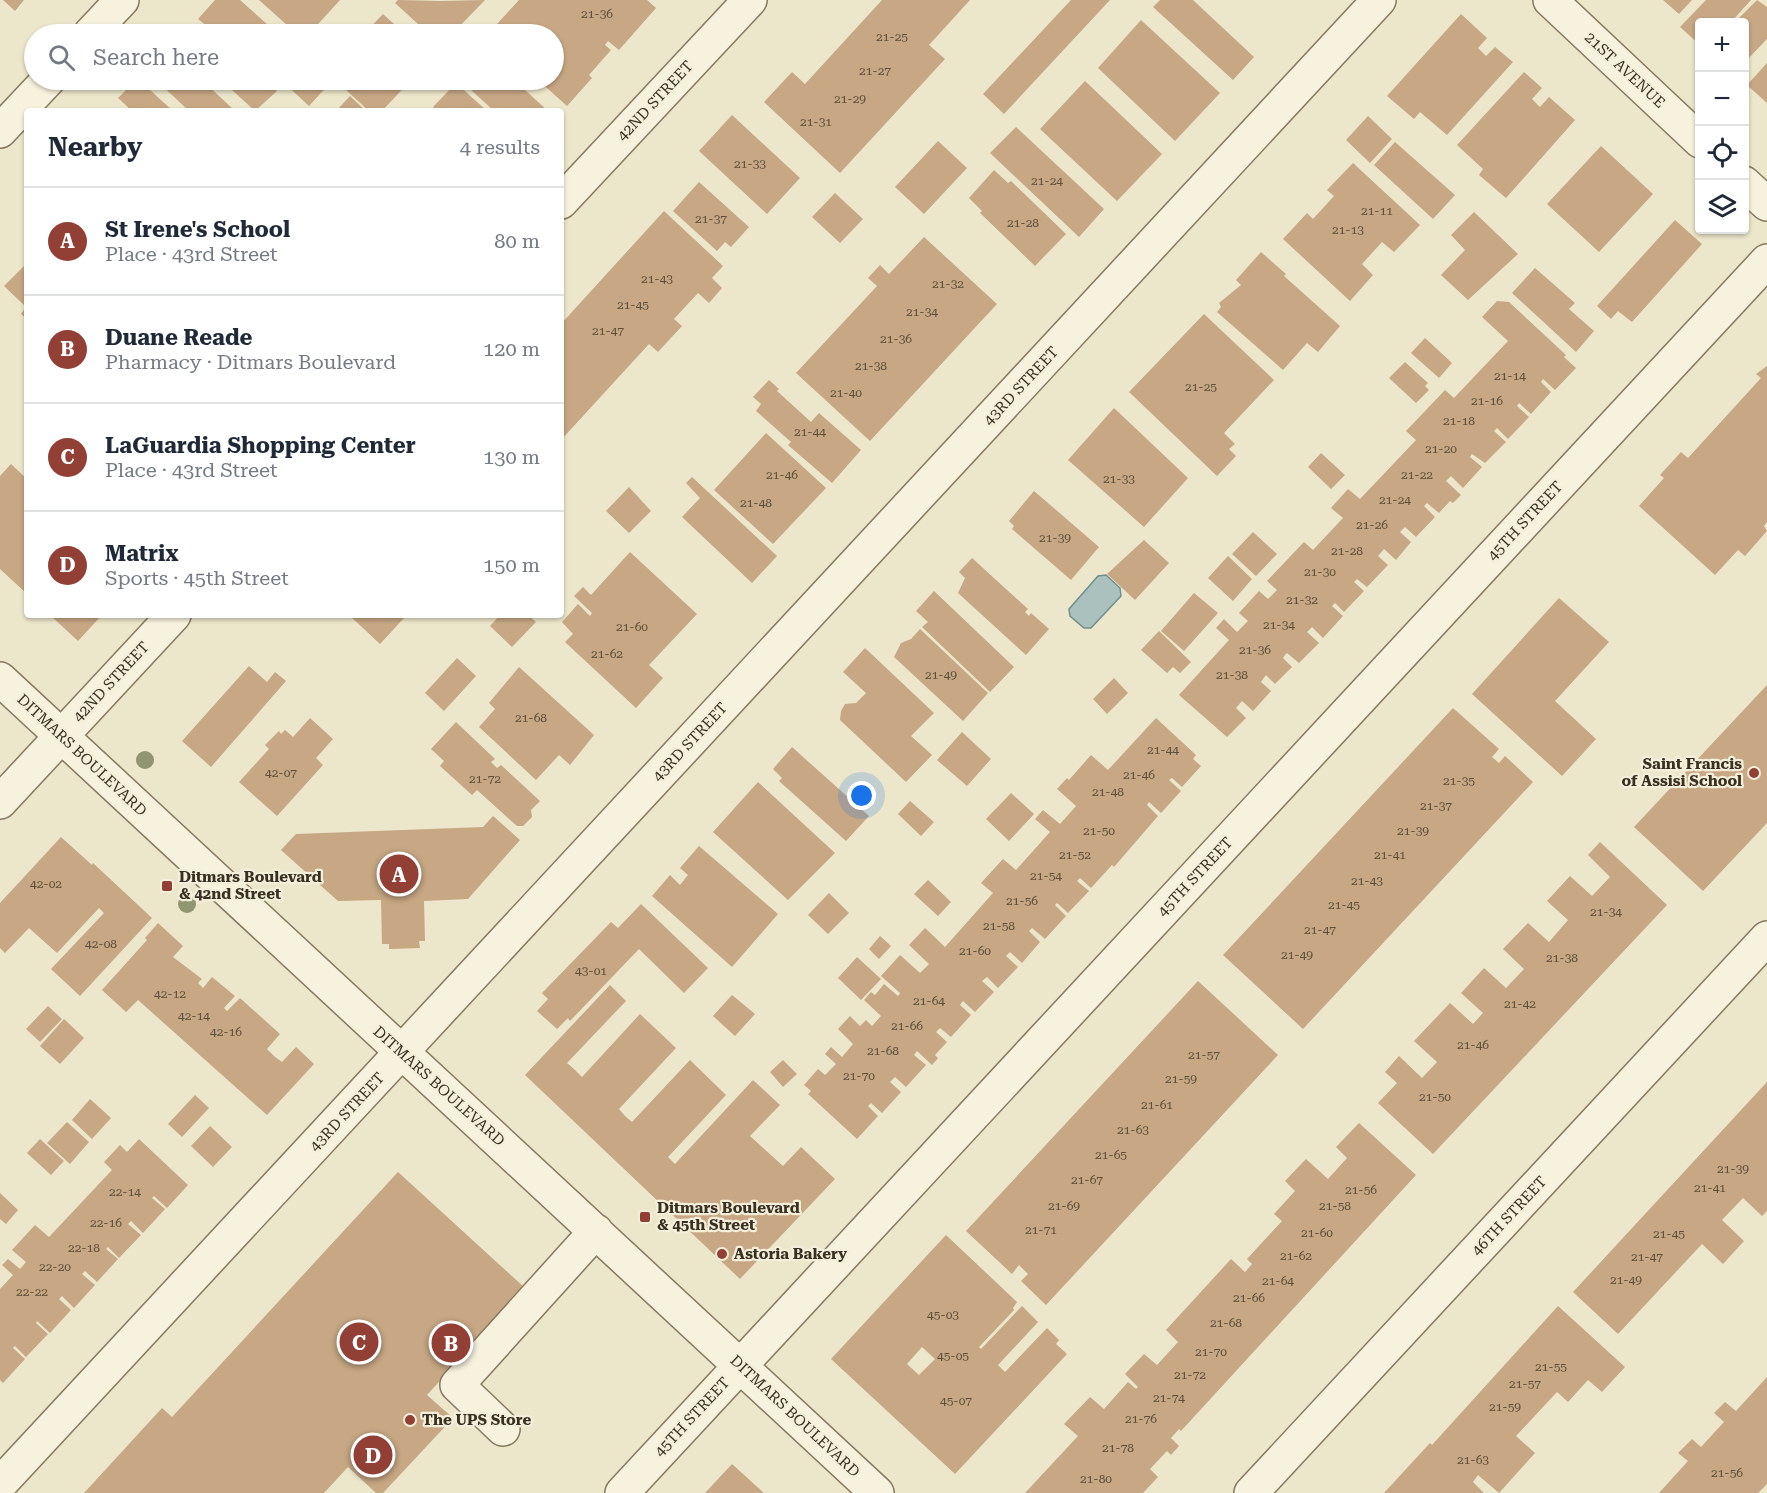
<!DOCTYPE html>
<html lang="en">
<head>
<meta charset="utf-8">
<style>
	body { margin:0; font-family:"Roboto Serif",serif; background:#f2f2f3; color:#1f2937 }
	.controls { position:absolute; right:18px; top:18px; display:grid; overflow:hidden; border-radius:6px; box-shadow:0 2px 4px #0004 }
	.controls button { width:54px; height:54px; display:grid; place-items:center; padding:0; border:0; border-bottom:2px solid #e0e1e3; background:#fff; color:#1f2937; font:30px sans-serif }
	.you { position:absolute; left:862px; top:796px; width:21px; height:21px; margin:-15px; border:4px solid #fff; border-radius:50%; background:#1a73e8; box-shadow:0 0 0 9px #1a73e833 }
	.badge { display:grid; place-items:center; width:39px; height:39px; border-radius:50%; background:#923f35; color:#fff; font-size:20px; font-weight:700 }
	.pin { position:absolute; translate:-50% -50%; border:3px solid #fff; box-shadow:0 2px 6px #0006 }
	.list { margin:0; padding:0; list-style:none }
	h2 { display:flex; justify-content:space-between; align-items:center; height:78px; margin:0; padding:0 24px; font-size:26px }
	h2 small { font-size:20px; font-weight:400; color:#747a83 }
	.list li { display:grid; grid-template-columns:39px 1fr auto; gap:18px; align-items:center; box-sizing:border-box; height:108px; padding:0 24px; border-top:2px solid #e0e1e3 }
	.list b { display:block; font-size:22px; white-space:nowrap }
	.list p { margin:0; font-size:20px; white-space:nowrap; color:#747a83 }
	.list em { font-size:20px; font-style:normal; color:#747a83 }
	.icon { flex:none; width:33px; height:33px; fill:none; stroke:currentColor; stroke-width:2; stroke-linecap:round; stroke-linejoin:round }
	.map { position:relative; flex:none; width:1767px; height:1493px; overflow:hidden }
	.search { position:absolute; background:#fff; box-shadow:0 2px 4px #0004; left:24px; top:24px; width:540px; height:66px; display:flex; align-items:center; gap:15px; box-sizing:border-box; padding:0 21px; border-radius:33px; color:#747a83; font-size:22px }
	.panel { position:absolute; background:#fff; box-shadow:0 2px 4px #0004; left:24px; top:108px; width:540px; height:510px; border-radius:6px }
	.map>svg:first-child { display:block }
</style>
</head>
<body>
<div class="map">
<svg width="1767" height="1493" viewBox="0 0 1767 1493">
	<rect width="100%" height="100%" fill="#ece6cb"/>
	<path fill="#abc1bd" stroke="#718f8b" stroke-width="1.5" d="M1106 575 1120 588 1121 596 1091 628H1084L1070 616 1069 609 1098 576Z"/>
	<path fill="#c7a784" fill-rule="evenodd" d="M3 0H24L15 11Z
		M215 0H240L278 34H201L208 27 198 19Z
		M259 0H340L309 34H297Z
		M398 0 440 1 485 0 452 34H408L418 24 395 3Z
		M519 0H647L656 8 619 50 608 41 605 45 611 50 589 75 592 78 567 106 538 80H554V34H488Z
		M882 0H970L929 45 945 59 840 173 764 102 792 72 805 84Z
		M1071 0H1110L1004 114 983 94Z
		M1160 0H1193L1254 57 1233 80 1153 7Z
		M1663 0H1692L1679 14Z
		M1706 0H1751L1731 22H1700V45L1680 27Z
		M1757 0 1767 7V39L1744 63V22H1735Z
		M383 14 405 34H364Z
		M1461 14 1487 38 1478 48 1486 56 1495 47 1513 62 1447 135 1420 112 1414 119 1387 96Z
		M1141 20 1220 93 1175 141 1098 68Z
		M1767 63V103L1747 85Z
		M1524 72 1542 88 1532 99 1540 107 1549 97 1575 120 1506 198 1479 175 1483 169 1457 145Z
		M136 80H139L173 111H132L118 98Z
		M156 80H202L235 111H189Z
		M221 80H265L277 91 255 111Z
		M281 80H327L330 83 309 106Z
		M335 80H411L382 111H369Z
		M460 80H514L548 111H494Z
		M1085 81 1162 154 1117 201 1040 129Z
		M456 83 487 111H437L433 107Z
		M350 96 366 111H336Z
		M732 115 800 178 767 214 699 151Z
		M1368 116 1392 139 1370 163 1346 140Z
		M1016 127 1104 209 1079 237 990 153Z
		M938 141 967 168 924 214 895 187Z
		M1395 142 1455 195 1433 219 1374 165Z
		M1601 146 1653 194 1599 252 1547 204Z
		M1353 163 1420 225 1394 252 1382 242 1362 264 1373 275 1350 301 1283 239 1307 213 1313 219 1334 196 1327 190Z
		M994 170 1008 183 1011 181 1066 234 1035 266 980 213 982 211 969 198Z
		M699 182 749 227 731 247 725 242 717 251 673 211Z
		M835 193 863 219 840 243 812 217Z
		M664 211 723 266 712 278 722 288 709 303 698 293 674 319 682 326 658 352 649 344 561 440V324Z
		M1474 212 1518 254 1468 300 1441 275 1465 250 1451 235Z
		M1675 220 1702 244 1632 322 1618 311 1611 319 1597 306Z
		M924 237 997 304 870 441 796 373 877 286 868 278 880 265 889 274Z
		M1261 252 1286 274 1284 276 1340 326 1318 352 1307 343 1283 370 1217 312 1221 307 1219 303 1241 285 1236 280Z
		M27 263V319L21 314 26 307 4 286Z
		M1535 268 1575 303 1569 309 1594 331 1576 352 1512 293Z
		M1497 301 1509 302 1566 355 1564 357 1576 368 1555 390 1543 379 1541 382 1551 392 1531 414 1519 403 1517 406 1529 417 1508 439 1497 428 1494 431 1506 442 1485 463 1472 454 1470 457 1482 467 1463 488 1451 476 1446 481 1461 495 1453 503 1450 501 1439 513 1427 503 1424 506 1435 517 1416 537 1405 527 1400 532 1411 542 1396 560 1384 549 1378 556 1388 565 1367 587 1357 579 1354 582 1364 591 1344 612 1335 603 1332 606 1343 616 1323 638 1312 627 1307 632 1319 643 1299 663 1287 653 1285 655 1283 658 1292 667 1275 684 1266 675 1261 682 1271 691 1253 711 1242 701 1236 708 1246 718 1227 737 1179 695 1229 640 1216 628 1224 619 1237 632 1248 621 1239 613 1259 591 1268 599 1277 590 1267 581 1304 542 1313 550 1343 518 1331 508 1348 489 1360 499 1416 440 1406 431 1445 390 1454 398 1508 341 1482 317Z
		M1204 314 1274 380 1224 433 1235 444 1229 449 1236 456 1217 476 1129 392Z
		M1425 338 1452 363 1439 378 1411 353Z
		M1405 362 1428 383 1425 386 1429 390 1416 403 1389 378Z
		M1767 366V522L1764 526 1767 531 1745 556 1738 550 1715 575 1639 506 1664 478 1660 475 1681 452 1688 458 1761 378 1756 374Z
		M769 380 779 389 777 391 811 422 819 413 861 450 832 483 788 445 791 442 756 411 761 404 753 397Z
		M1114 408 1188 478 1144 527 1068 460Z
		M766 433 826 488 773 544 714 490Z
		M1321 453 1345 475 1331 489 1308 467Z
		M11 464 27 479V594L0 569V476Z
		M692 477 777 556 752 583 682 517 700 498 686 483Z
		M629 487 651 511 629 533 606 511Z
		M1034 491 1099 547 1071 580 1012 529 1014 526 1009 521Z
		M1253 532 1277 554 1256 576 1232 554Z
		M1144 540 1169 563 1135 600 1107 574Z
		M630 552 697 614 649 665 663 678 636 708 565 642 573 634 562 622 578 604 590 616 592 613 574 596 583 587 591 595Z
		M1228 556 1252 579 1233 601 1208 578Z
		M972 558 1028 609 1025 612 1029 616 1031 613 1049 629 1026 655 958 593 965 578 959 572Z
		M934 591 1014 667 990 692 922 627 928 622 916 611Z
		M1194 593 1218 613 1184 651 1161 631Z
		M1559 598 1609 642 1555 701 1596 739 1562 776 1472 694Z
		M50 615H102L78 641Z
		M349 615H402L404 618 380 644Z
		M500 615H528L536 622 512 647 490 626Z
		M920 629 988 693 963 721 894 657 901 643 911 639Z
		M1159 631 1191 662 1180 673 1173 667 1167 673 1141 650Z
		M865 648 934 713 911 736 932 755 906 782 840 720 841 711 845 704 856 703 866 693 843 672Z
		M457 658 476 676 444 711 425 693Z
		M249 666 267 682 275 672 286 681 211 767 182 741Z
		M519 667 594 735 570 765 559 755 536 780 479 727 495 709 489 703Z
		M1114 678 1128 693 1107 714 1093 699Z
		M1767 685V823L1703 891 1634 827Z
		M1453 708 1499 749 1492 757 1499 763 1505 756 1533 782 1303 1029 1223 955Z
		M310 718 333 739 316 758 323 765 277 816 239 782 269 749 265 745 279 731 281 734 285 730 293 737Z
		M1156 718 1196 755 1193 759 1201 766 1182 787 1172 778 1169 780 1181 791 1161 813 1149 802 1147 805 1158 816 1114 867 1112 865 1091 888 1080 878 1077 881 1089 891 1068 913 1057 903 1055 905 1066 916 1045 939 1032 928 1029 931 1040 942 1022 963 1010 952 1006 956 1018 967 998 988 987 977 982 981 994 992 975 1012 963 1001 960 1005 971 1015 951 1037 940 1028 936 1032 947 1042 935 1055 938 1058 932 1065 917 1051 914 1055 926 1065 906 1087 895 1077 890 1082 901 1092 882 1113 871 1103 868 1106 878 1116 857 1139 808 1094 811 1091 804 1085 818 1069 825 1075 836 1064 825 1054 831 1047 842 1057 853 1044 838 1029 850 1016 860 1026 866 1020 872 1026 881 1016 864 1000 871 992 875 995 884 984 898 996 900 993 881 976 900 955 920 973 929 964 909 945 925 928 945 947 993 893 981 883 1003 859 1016 870 1050 832 1035 819 1043 810 1060 824 1076 806 1057 789 1067 778 1069 780 1091 755 1108 770Z
		M456 722 495 759 491 762 497 768 501 765 540 801 531 810 532 817 523 826H517L477 790 472 795 440 766 444 761 431 749Z
		M962 732 991 759 967 786 937 760Z
		M792 747 869 816 846 841 779 781 782 778 773 769Z
		M758 782 835 853 788 900 713 832Z
		M1011 793 1034 814 1009 841 986 819Z
		M910 801 934 822 921 836 898 814Z
		M493 816 520 840 468 899 424 901 425 941H419L420 948 389 949V944H382L381 900 338 901 281 850 296 834 483 827Z
		M61 837 92 865 93 863 152 918 80 996 51 969 104 913 99 908 57 953 29 928 5 953 0 948V903Z
		M1600 842 1667 905 1433 1154 1378 1103 1397 1083 1385 1072 1399 1056 1422 1078 1437 1062 1414 1041 1450 1003 1473 1024 1483 1013 1461 993 1473 980 1484 968 1506 988 1524 969 1503 949 1528 923 1549 942 1568 920 1547 901 1559 888 1570 876 1592 896 1610 877 1588 855Z
		M699 846 778 914 732 967 652 896 670 875 680 885 688 875 680 868Z
		M928 880 951 902 938 916 914 894Z
		M829 893 849 913 828 934 808 915Z
		M641 904 708 968 684 993 639 949 570 1021 568 1018 557 1029 537 1011 548 999 542 993 611 922 618 928Z
		M158 923 183 946 173 957 202 979 198 983 203 988 212 977 235 996 224 1008 227 1011 240 998 280 1034 267 1049 275 1057 282 1062 296 1047 314 1064 267 1115 138 1000 126 1012 102 990 147 940 145 938Z
		M880 936 891 946 879 959 869 949Z
		M857 957 881 979 861 1000 838 978Z
		M1198 981 1278 1055 1046 1305 1021 1281 1028 1274 1019 1265 1012 1274 966 1231Z
		M610 985 626 1001 567 1063 575 1070 582 1077 640 1014 676 1048 619 1109 625 1116 632 1122 690 1060 726 1095 668 1157 675 1164 753 1080 780 1105 750 1136 783 1166 801 1147 835 1179 740 1279 525 1075Z
		M732 995 755 1014 735 1036 713 1016Z
		M48 1006 62 1019 40 1042 26 1029Z
		M64 1019 84 1038 60 1064 40 1046Z
		M783 1060 797 1074 783 1087 770 1072Z
		M1767 1082V1211L1762 1216 1743 1198 1722 1220 1744 1241 1723 1264 1702 1244 1618 1334 1573 1292Z
		M195 1095 209 1108 182 1137 168 1124Z
		M90 1099 111 1118 92 1139 72 1120Z
		M67 1122 89 1142 70 1164 47 1143Z
		M1359 1123 1416 1175 1181 1431 1179 1429 1171 1438 1179 1446 1171 1455 1167 1451 1150 1469 1158 1477 1143 1493H1025L1078 1436 1064 1424 1090 1397 1104 1409 1128 1382 1136 1389 1138 1387 1125 1374 1144 1354 1157 1365 1178 1342 1166 1330 1231 1259 1245 1272 1252 1264 1247 1259 1282 1221 1274 1214 1295 1191 1285 1181 1306 1159 1328 1179 1347 1158 1336 1147Z
		M210 1126 232 1147 213 1167 191 1146Z
		M40 1139 64 1161 51 1175 27 1153Z
		M139 1139 188 1185 167 1208 154 1196 152 1198 165 1209 143 1233 131 1221 128 1224 141 1235 119 1258 108 1247 106 1249 118 1259 97 1282 85 1271 82 1274 95 1285 74 1308 62 1296 59 1299 71 1310 50 1333 37 1321 36 1323 48 1334 26 1357 15 1346 13 1348 25 1359 3 1383 0 1380V1289L13 1275 2 1265 8 1259 20 1269 26 1262 12 1250 35 1225 49 1237 112 1170 104 1162 120 1145 127 1152Z
		M398 1172 525 1288 427 1395 453 1418 383 1493H376L348 1467 324 1493H84L162 1408 172 1417Z
		M0 1193 18 1210 6 1224 0 1219Z
		M946 1235 1017 1302 1013 1308 1014 1310 979 1347 981 1349 1022 1306 1038 1322 998 1365 1005 1372 1047 1328 1059 1340 1056 1344 1067 1354 955 1474 831 1359ZM922 1347 935 1359 919 1375 907 1364Z
		M1558 1306 1625 1367 1602 1392 1588 1380 1568 1402 1557 1392 1516 1436 1535 1453 1499 1493 1478 1475 1473 1482 1484 1493H1384L1430 1443 1432 1445Z
		M1767 1377V1484L1758 1493H1659L1688 1461 1678 1453 1692 1439 1701 1447 1724 1422 1714 1413 1725 1402 1736 1411Z
		M732 1464 764 1493H705Z"/>
	<g fill="none" stroke-linecap="round" stroke-linejoin="round">
		<defs>
			<path id="minor" d="M1550 0 1700 141
				M90 34 122 0
				M0 131 48 80
				M1744 183 1767 204
				M561 202 750 0
				M0 679 877 1493
				M0 802 174 615
				M503 1429 457 1385 596 1231
				M0 1484 1379 0
				M622 1493 1767 261
				M1251 1493 1767 938"/>
		</defs>
		<use href="#minor" stroke="#877960" stroke-width="36"/>
		<use href="#minor" stroke="#f7f2dd" stroke-width="33"/>
	</g>
	<g fill="#909672">
		<circle cx="145" cy="760" r="9"/>
		<circle cx="187" cy="904" r="9"/>
	</g>
	<g fill="#923f35" stroke="#f4efda" stroke-width="2">
		<circle cx="1754" cy="773" r="6"/>
		<rect x="161" y="880" width="12" height="12" rx="3"/>
		<rect x="639" y="1211" width="12" height="12" rx="3"/>
		<circle cx="722" cy="1254" r="6"/>
		<circle cx="410" cy="1420" r="6"/>
	</g>
	<g text-anchor="middle" dominant-baseline="central" stroke-width="4.5" stroke-linejoin="round" paint-order="stroke">
		<g font-size="12" fill="#5c4e3a">
			<text x="597" y="14">21-36</text>
			<text x="892" y="37">21-25</text>
			<text x="875" y="71">21-27</text>
			<text x="850" y="99">21-29</text>
			<text x="816" y="122">21-31</text>
			<text x="750" y="164">21-33</text>
			<text x="1047" y="181">21-24</text>
			<text x="1377" y="211">21-11</text>
			<text x="711" y="219">21-37</text>
			<text x="1023" y="223">21-28</text>
			<text x="1348" y="230">21-13</text>
			<text x="657" y="279">21-43</text>
			<text x="948" y="284">21-32</text>
			<text x="633" y="305">21-45</text>
			<text x="922" y="312">21-34</text>
			<text x="608" y="331">21-47</text>
			<text x="896" y="339">21-36</text>
			<text x="871" y="366">21-38</text>
			<text x="1510" y="376">21-14</text>
			<text x="1201" y="387">21-25</text>
			<text x="846" y="393">21-40</text>
			<text x="1487" y="401">21-16</text>
			<text x="1459" y="421">21-18</text>
			<text x="810" y="432">21-44</text>
			<text x="1441" y="449">21-20</text>
			<text x="782" y="475">21-46</text>
			<text x="1417" y="475">21-22</text>
			<text x="1119" y="479">21-33</text>
			<text x="1395" y="500">21-24</text>
			<text x="756" y="503">21-48</text>
			<text x="1372" y="525">21-26</text>
			<text x="1055" y="538">21-39</text>
			<text x="1347" y="551">21-28</text>
			<text x="1320" y="572">21-30</text>
			<text x="1302" y="600">21-32</text>
			<text x="1279" y="625">21-34</text>
			<text x="632" y="627">21-60</text>
			<text x="1255" y="650">21-36</text>
			<text x="607" y="654">21-62</text>
			<text x="941" y="675">21-49</text>
			<text x="1232" y="675">21-38</text>
			<text x="531" y="718">21-68</text>
			<text x="1163" y="750">21-44</text>
			<text x="281" y="773">42-07</text>
			<text x="1139" y="775">21-46</text>
			<text x="485" y="779">21-72</text>
			<text x="1459" y="781">21-35</text>
			<text x="1108" y="792">21-48</text>
			<text x="1436" y="806">21-37</text>
			<text x="1099" y="831">21-50</text>
			<text x="1413" y="831">21-39</text>
			<text x="1075" y="855">21-52</text>
			<text x="1390" y="855">21-41</text>
			<text x="1046" y="876">21-54</text>
			<text x="1367" y="881">21-43</text>
			<text x="46" y="884">42-02</text>
			<text x="1022" y="901">21-56</text>
			<text x="1344" y="905">21-45</text>
			<text x="1606" y="912">21-34</text>
			<text x="999" y="926">21-58</text>
			<text x="1320" y="930">21-47</text>
			<text x="101" y="944">42-08</text>
			<text x="975" y="951">21-60</text>
			<text x="1297" y="955">21-49</text>
			<text x="1562" y="958">21-38</text>
			<text x="591" y="971">43-01</text>
			<text x="170" y="994">42-12</text>
			<text x="929" y="1001">21-64</text>
			<text x="1520" y="1004">21-42</text>
			<text x="194" y="1016">42-14</text>
			<text x="907" y="1026">21-66</text>
			<text x="226" y="1032">42-16</text>
			<text x="1473" y="1045">21-46</text>
			<text x="883" y="1051">21-68</text>
			<text x="1204" y="1055">21-57</text>
			<text x="859" y="1076">21-70</text>
			<text x="1181" y="1079">21-59</text>
			<text x="1435" y="1097">21-50</text>
			<text x="1157" y="1105">21-61</text>
			<text x="1133" y="1130">21-63</text>
			<text x="1111" y="1155">21-65</text>
			<text x="1733" y="1169">21-39</text>
			<text x="1087" y="1180">21-67</text>
			<text x="1710" y="1188">21-41</text>
			<text x="1361" y="1190">21-56</text>
			<text x="125" y="1192">22-14</text>
			<text x="1064" y="1206">21-69</text>
			<text x="1335" y="1206">21-58</text>
			<text x="106" y="1223">22-16</text>
			<text x="1041" y="1230">21-71</text>
			<text x="1317" y="1233">21-60</text>
			<text x="1669" y="1234">21-45</text>
			<text x="84" y="1248">22-18</text>
			<text x="1296" y="1256">21-62</text>
			<text x="1647" y="1257">21-47</text>
			<text x="55" y="1267">22-20</text>
			<text x="1626" y="1280">21-49</text>
			<text x="1278" y="1281">21-64</text>
			<text x="32" y="1292">22-22</text>
			<text x="1249" y="1298">21-66</text>
			<text x="943" y="1315">45-03</text>
			<text x="1226" y="1323">21-68</text>
			<text x="1211" y="1352">21-70</text>
			<text x="953" y="1356">45-05</text>
			<text x="1551" y="1367">21-55</text>
			<text x="1190" y="1375">21-72</text>
			<text x="1525" y="1384">21-57</text>
			<text x="1169" y="1398">21-74</text>
			<text x="956" y="1401">45-07</text>
			<text x="1505" y="1407">21-59</text>
			<text x="1141" y="1419">21-76</text>
			<text x="1118" y="1448">21-78</text>
			<text x="1473" y="1460">21-63</text>
			<text x="1727" y="1473">21-56</text>
			<text x="1096" y="1479">21-80</text>
		</g>
		<g font-size="15" fill="#393022" stroke="#f4efda">
			<text transform="translate(1625 70) rotate(43)">21ST AVENUE</text>
			<text transform="translate(655 101) rotate(-47)">42ND STREET</text>
			<text transform="translate(1021 386) rotate(-47)">43RD STREET</text>
			<text transform="translate(1525 521) rotate(-47)">45TH STREET</text>
			<text transform="translate(111 682) rotate(-47)">42ND STREET</text>
			<text transform="translate(690 742) rotate(-47)">43RD STREET</text>
			<text transform="translate(82 755) rotate(43)">DITMARS BOULEVARD</text>
			<text transform="translate(1195 877) rotate(-47)">45TH STREET</text>
			<text transform="translate(439 1086) rotate(42)">DITMARS BOULEVARD</text>
			<text transform="translate(347 1112) rotate(-47)">43RD STREET</text>
			<text transform="translate(1509 1216) rotate(-47)">46TH STREET</text>
			<text transform="translate(795 1416) rotate(43)">DITMARS BOULEVARD</text>
			<text transform="translate(692 1417) rotate(-47)">45TH STREET</text>
		</g>
		<g font-size="15" font-weight="bold" fill="#393022" stroke="#f4efda" text-anchor="start">
			<text x="1742" y="764" text-anchor="end">Saint Francis<tspan x="1742" dy="17">of Assisi School</tspan></text>
			<text x="179" y="877">Ditmars Boulevard<tspan x="179" dy="17">&amp; 42nd Street</tspan></text>
			<text x="657" y="1208">Ditmars Boulevard<tspan x="657" dy="17">&amp; 45th Street</tspan></text>
			<text x="734" y="1254">Astoria Bakery</text>
			<text x="422" y="1420">The UPS Store</text>
		</g>
	</g>
</svg>
<div class="controls">
<button>+</button>
<button>−</button>
<button><svg class="icon" aria-label="locate" viewBox="0 0 24 24"><circle cx="12" cy="12" r="6"/><path d="M12 2v4M12 18v4M2 12h4M18 12h4"/></svg></button>
<button><svg class="icon" aria-label="layers" viewBox="0 0 24 24"><path d="M12 4l9 5-9 5-9-5zM3 14l9 5 9-5"/></svg></button>
</div>
<div class="you"></div>
<div class="pin badge" style="left:399px;top:874px">A</div>
<div class="pin badge" style="left:451px;top:1343px">B</div>
<div class="pin badge" style="left:359px;top:1342px">C</div>
<div class="pin badge" style="left:373px;top:1455px">D</div>
<div class="search"><svg class="icon" aria-label="search" viewBox="0 0 24 24"><circle cx="10" cy="10" r="6"/><path d="M15 15l6 6"/></svg>Search here</div>
<section class="panel">
<h2>Nearby<small>4 results</small></h2>
<ul class="list">
<li><span class="badge">A</span><div><b>St Irene's School</b><p>Place · 43rd Street</p></div><em>80 m</em></li>
<li><span class="badge">B</span><div><b>Duane Reade</b><p>Pharmacy · Ditmars Boulevard</p></div><em>120 m</em></li>
<li><span class="badge">C</span><div><b>LaGuardia Shopping Center</b><p>Place · 43rd Street</p></div><em>130 m</em></li>
<li><span class="badge">D</span><div><b>Matrix</b><p>Sports · 45th Street</p></div><em>150 m</em></li>
</ul>
</section>
</div>
</body>
</html>
